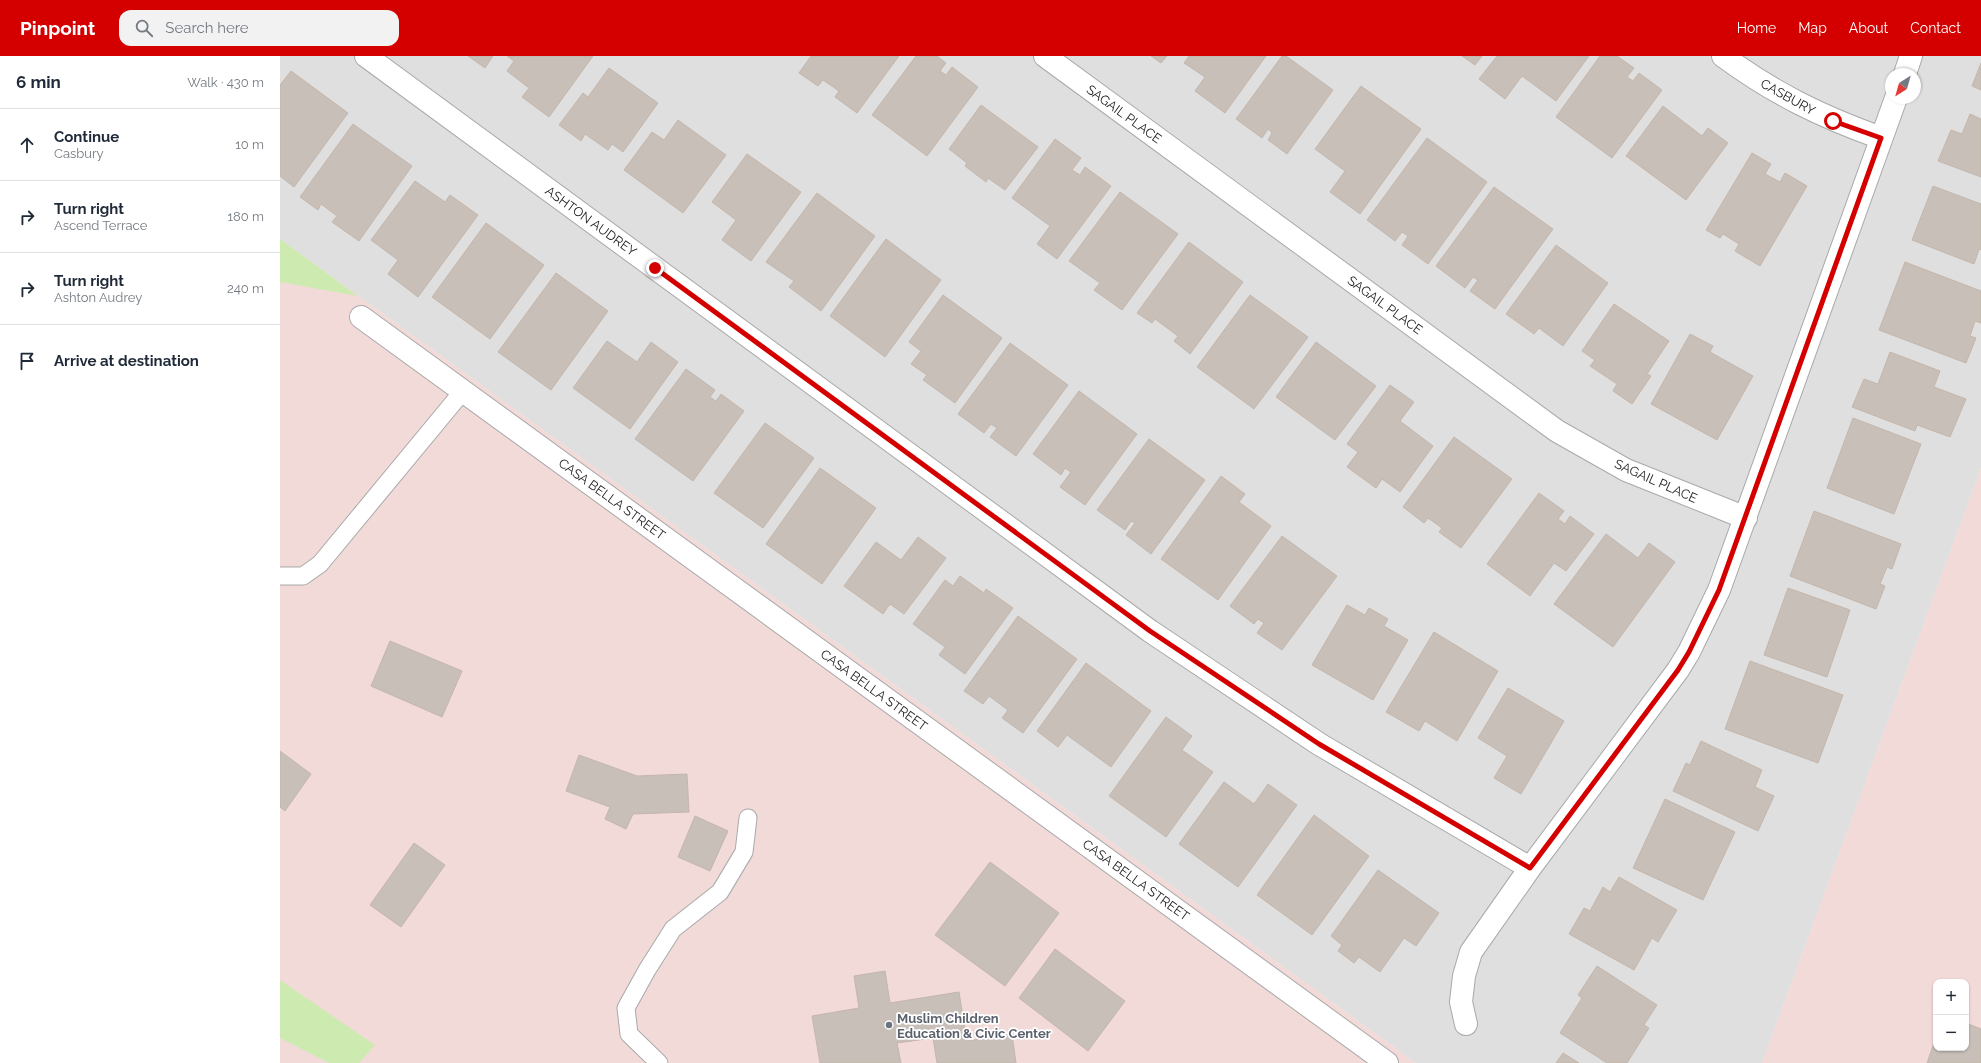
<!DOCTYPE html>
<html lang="en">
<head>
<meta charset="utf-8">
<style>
	body { margin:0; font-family:Raleway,sans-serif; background:#f2f2f3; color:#1f2937 }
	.controls { position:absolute; right:12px; bottom:12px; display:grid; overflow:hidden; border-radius:8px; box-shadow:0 1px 3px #0004 }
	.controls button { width:36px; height:36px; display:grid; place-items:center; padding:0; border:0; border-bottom:1px solid #e0e1e3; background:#fff; color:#1f2937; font:20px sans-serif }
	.compass { position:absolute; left:1605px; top:12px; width:36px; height:36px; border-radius:50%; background:#fff; box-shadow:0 1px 3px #0004; rotate:217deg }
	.stop { position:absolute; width:12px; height:12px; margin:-9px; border:3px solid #d40000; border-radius:50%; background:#fff }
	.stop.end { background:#d40000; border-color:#fff; box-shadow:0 1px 4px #0008 }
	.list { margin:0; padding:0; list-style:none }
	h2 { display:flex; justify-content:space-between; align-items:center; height:52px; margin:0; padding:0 16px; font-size:17px }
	h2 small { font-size:13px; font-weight:400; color:#747a83 }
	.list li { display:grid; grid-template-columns:26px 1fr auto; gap:12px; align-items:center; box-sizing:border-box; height:72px; padding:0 16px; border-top:1px solid #e0e1e3 }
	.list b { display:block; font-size:15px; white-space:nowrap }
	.list p { margin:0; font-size:13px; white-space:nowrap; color:#747a83 }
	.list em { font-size:13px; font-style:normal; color:#747a83 }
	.icon { flex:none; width:22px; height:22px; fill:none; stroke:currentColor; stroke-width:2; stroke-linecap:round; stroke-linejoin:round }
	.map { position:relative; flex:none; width:1701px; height:1007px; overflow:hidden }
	header { display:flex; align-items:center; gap:24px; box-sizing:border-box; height:56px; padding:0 20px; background:#d40000; color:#fff }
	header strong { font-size:19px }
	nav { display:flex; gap:22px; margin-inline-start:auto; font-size:14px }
	.search { width:280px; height:36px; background:#f2f2f3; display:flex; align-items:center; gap:10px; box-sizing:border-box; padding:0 14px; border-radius:12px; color:#747a83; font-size:15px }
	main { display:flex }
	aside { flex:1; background:#fff }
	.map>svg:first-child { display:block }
</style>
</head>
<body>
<header>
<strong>Pinpoint</strong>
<div class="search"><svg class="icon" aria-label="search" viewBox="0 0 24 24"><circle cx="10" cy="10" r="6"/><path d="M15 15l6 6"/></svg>Search here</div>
<nav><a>Home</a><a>Map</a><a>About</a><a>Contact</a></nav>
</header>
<main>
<aside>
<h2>6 min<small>Walk · 430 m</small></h2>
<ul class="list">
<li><svg class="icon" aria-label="ahead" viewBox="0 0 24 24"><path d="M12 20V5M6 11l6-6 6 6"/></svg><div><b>Continue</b><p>Casbury</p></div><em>10 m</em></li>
<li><svg class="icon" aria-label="right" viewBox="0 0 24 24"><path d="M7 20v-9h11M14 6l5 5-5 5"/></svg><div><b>Turn right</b><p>Ascend Terrace</p></div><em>180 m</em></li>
<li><svg class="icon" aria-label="right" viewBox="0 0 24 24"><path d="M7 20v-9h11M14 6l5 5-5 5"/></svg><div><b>Turn right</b><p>Ashton Audrey</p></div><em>240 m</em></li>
<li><svg class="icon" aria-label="arrive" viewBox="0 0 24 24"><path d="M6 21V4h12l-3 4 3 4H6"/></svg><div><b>Arrive at destination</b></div></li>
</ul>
</aside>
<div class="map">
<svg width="1701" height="1007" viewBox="0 0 1701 1007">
	<rect width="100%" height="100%" fill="#f2efe9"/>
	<path fill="#e0dfdf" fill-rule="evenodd" d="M0 0H1701V412L1482 1007H1136L0 183ZM1611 18H1635V42H1611Z"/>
	<path fill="#f2dad9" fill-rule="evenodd" d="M0 183 1136 1007H0Z
		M1701 412V1007H1482ZM1656 926H1686V992H1656Z"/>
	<path fill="#cdebb0" d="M0 183 78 240 0 226Z
		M0 924 95 989 79 1007H49L0 982Z"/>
	<path fill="#c7bfb8" stroke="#c4b6ab" d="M188 0H213L205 12Z
		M227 0H313L269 61 242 41 249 32 227 15 234 5Z
		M531 0H619L577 57 555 41 559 35 543 24 538 30 519 17Z
		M636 0H657L666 7 660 15 666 19 672 11 698 31 647 100 592 59Z
		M871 0H887L881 7Z
		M909 0H986L945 57 915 35 925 21 904 7Z
		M1002 0H1006L1053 34 1007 98 988 84 992 77 988 73 982 82 956 63Z
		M1182 0H1202L1195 9Z
		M1217 0H1309L1276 45 1242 20 1225 43 1199 23Z
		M1320 0H1337L1354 12 1347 21 1353 25 1359 17 1382 34 1332 102 1276 61Z
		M1701 7V34L1692 30Z
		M329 12 378 47 343 96 332 88 328 94 305 78 301 85 279 69 303 37 308 41Z
		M11 15 68 57 14 131 0 120V29Z
		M1081 30 1141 73 1080 158 1050 136 1065 115 1035 93Z
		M701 49 758 91 725 134 708 122 706 126 685 110 687 107 669 93Z
		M1383 50 1422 80 1428 72 1448 87 1406 144 1346 100Z
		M1690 58 1701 63V121L1658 105 1671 74 1682 78Z
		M398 64 446 99 403 157 344 114 372 76 384 84Z
		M73 68 132 110 79 185 52 166 57 160 41 148 38 154 20 141Z
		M1147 82 1207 126 1148 208 1122 189 1128 180 1122 176 1115 185 1087 164Z
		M775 83 801 102 792 114 800 119 805 111 831 130 777 203 757 188 770 170 732 142Z
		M1472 97 1491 108 1485 118 1500 126 1505 117 1527 130 1480 210 1455 195 1459 188 1443 178 1440 182 1426 174Z
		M467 98 521 136 471 205 442 184 456 164 432 146Z
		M135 125 165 146 170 139 198 159 138 241 108 218 118 204 91 184Z
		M1653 130 1701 148V194L1699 193 1694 208 1632 184Z
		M1214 131 1273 173 1215 253 1190 235 1198 224 1193 221 1185 232 1156 210Z
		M840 136 898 178 842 254 814 234 820 227 789 205Z
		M537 137 595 180 541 255 509 231 514 225 486 206Z
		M206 167 264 209 210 283 152 241Z
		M606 183 661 224 605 301 550 260Z
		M909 186 963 226 910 298 894 285 898 280 875 263 872 267 857 257Z
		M1276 189 1328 227 1283 290 1259 272 1254 278 1226 258Z
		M1625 206 1701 235V267L1695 265 1690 280 1696 282 1686 307 1599 274Z
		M276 217 328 255 271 334 218 296Z
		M663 239 722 282 675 347 643 324 647 319 631 308 641 295 629 286Z
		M970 239 1028 281 974 353 917 311Z
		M1334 248 1389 285 1367 318 1371 320 1352 348 1333 335 1337 328 1310 310 1315 304 1302 295Z
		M1410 278 1433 290 1430 296 1473 320 1437 384 1371 348Z
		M327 285 357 306 371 286 398 306 350 373 293 332Z
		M1036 286 1096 330 1055 384 996 341Z
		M730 287 788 329 736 400 710 381 717 372 711 368 704 377 678 358Z
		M1610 296 1660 315 1654 331 1686 343 1670 381 1637 369 1635 375 1572 351 1584 323 1598 328Z
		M406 313 435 334 430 341 436 345 441 338 464 355 413 425 355 383Z
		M1110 329 1134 346 1120 365 1153 390 1120 436 1102 423 1096 432 1067 411 1078 396 1067 388Z
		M799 335 857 378 805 449 780 431 791 416 785 412 781 419 753 398Z
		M1573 362 1641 388 1614 458 1547 432Z
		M485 367 534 402 483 472 434 437Z
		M1174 381 1232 423 1181 492 1159 476 1162 472 1148 462 1144 467 1123 451Z
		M869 383 925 424 871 498 846 479 855 467 851 465 845 474 817 454Z
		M540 412 596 452 542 528 486 488Z
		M941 420 965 438 959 446 991 470 938 544 881 503Z
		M1259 437 1284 455 1278 463 1285 468 1290 460 1314 478 1286 515 1274 507 1250 540 1207 508Z
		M1534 455 1621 488 1612 513 1607 511 1600 528 1605 530 1596 553 1510 520Z
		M1326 478 1358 502 1369 487 1395 506 1333 591 1274 548Z
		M1002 480 1057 520 1002 594 977 577 984 567 978 563 974 568 950 550Z
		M638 481 666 502 624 558 610 548 603 558 564 530 596 486 621 504Z
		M680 520 704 537 706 533 733 552 685 618 659 599 665 591 633 568 665 524 673 530Z
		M1508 532 1570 554 1547 621 1484 599Z
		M1067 549 1085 559 1089 552 1108 563 1104 570 1128 584 1093 644 1032 609Z
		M738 560 797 603 743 677 722 662 728 654 709 640 703 648 684 635Z
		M1154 576 1218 615 1177 685 1145 665 1139 675 1106 656Z
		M110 585 182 615 162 661 91 630Z
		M1470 605 1563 639 1538 707 1445 673Z
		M806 607 871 655 831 711 787 679 778 691 757 675Z
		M1228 632 1284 665 1241 738 1214 722 1227 700 1198 682Z
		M886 661 912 680 902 694 933 716 886 781 829 740Z
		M1421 685 1482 714 1475 731 1494 740 1478 775 1393 735 1406 707 1410 709Z
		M0 695 31 718 5 755 0 751Z
		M299 699 357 720 407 718 409 756 353 758 346 773 325 763 330 751 286 735Z
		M944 726 974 748 988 728 1017 749 958 831 899 788Z
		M1385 743 1455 776 1423 844 1353 812Z
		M1034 759 1089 800 1032 879 977 839Z
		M415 760 448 775 430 815 398 801Z
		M134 787 165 809 121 871 90 849Z
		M710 806 779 857 725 930 655 879Z
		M1098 814 1159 857 1136 890 1124 882 1100 916 1079 901 1074 907 1058 895 1062 889 1051 880Z
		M1339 821 1397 854 1378 886 1372 882 1354 914 1289 878 1304 852 1310 855 1323 831 1330 836Z
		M775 893 845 945 808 995 739 942Z
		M1317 910 1377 949 1364 969 1369 972 1347 1007H1327L1280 977 1302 942 1298 939Z
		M605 915 610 947 679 936 687 985 732 978 736 1007H657L653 982 617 987 621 1007H540L532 960 579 952 574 920Z
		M1686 967 1701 973V1007H1647L1656 981V992H1686Z
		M1283 997 1299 1007H1276Z"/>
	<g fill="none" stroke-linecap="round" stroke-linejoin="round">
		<defs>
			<path id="service" d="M0 520H23L40 508 183 335
				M379 1007 349 978 346 952 367 914 393 873 440 836 464 796 468 762"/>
			<path id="minor" d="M86 0 870 575 1039 688 1250 812
				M765 0 1277 375 1346 414 1466 462
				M1443 0C1495 38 1540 60 1601 82
				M1625 18 1631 0
				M81 261 1107 1007
				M1186 968 1181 946 1184 920 1191 896 1250 812 1398 614 1409 596 1439 534 1616 42"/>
		</defs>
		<use href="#service" stroke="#a9a9a9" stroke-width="19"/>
		<use href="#minor" stroke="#a9a9a9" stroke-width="24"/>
		<use href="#service" stroke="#fff" stroke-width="17"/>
		<use href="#minor" stroke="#fff" stroke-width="22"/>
	</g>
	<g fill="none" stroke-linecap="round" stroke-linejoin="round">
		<path stroke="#d40000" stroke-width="5" d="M375 212 870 575 1039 688 1250 812 1398 614 1409 596 1439 534 1601 82 1553 65"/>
	</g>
	<circle fill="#6b7280" stroke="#fff" stroke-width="1.5" cx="609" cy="969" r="4"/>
	<g text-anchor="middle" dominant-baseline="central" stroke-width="3.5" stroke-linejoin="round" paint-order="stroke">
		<g font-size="13" fill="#222" stroke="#fff">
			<text transform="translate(1508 41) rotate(29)">CASBURY</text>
			<text transform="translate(844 58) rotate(36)">SAGAIL PLACE</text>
			<text transform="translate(311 165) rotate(36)">ASHTON AUDREY</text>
			<text transform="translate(1105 249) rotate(36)">SAGAIL PLACE</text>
			<text transform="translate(1376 425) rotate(24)">SAGAIL PLACE</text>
			<text transform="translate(332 443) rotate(36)">CASA BELLA STREET</text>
			<text transform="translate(594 634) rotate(36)">CASA BELLA STREET</text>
			<text transform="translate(856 824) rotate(36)">CASA BELLA STREET</text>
		</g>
		<g font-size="13" font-weight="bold" fill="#5b616d" stroke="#fff" text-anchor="start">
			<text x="617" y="962">Muslim Children<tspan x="617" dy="15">Education &amp; Civic Center</tspan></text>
		</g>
	</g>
</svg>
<div class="controls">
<button>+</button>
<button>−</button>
</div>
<svg class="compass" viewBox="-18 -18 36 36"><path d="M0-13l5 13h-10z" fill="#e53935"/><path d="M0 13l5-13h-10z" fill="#747a83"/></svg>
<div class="stop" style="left:1553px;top:65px"></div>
<div class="stop end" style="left:375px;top:212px"></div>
</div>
</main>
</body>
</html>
